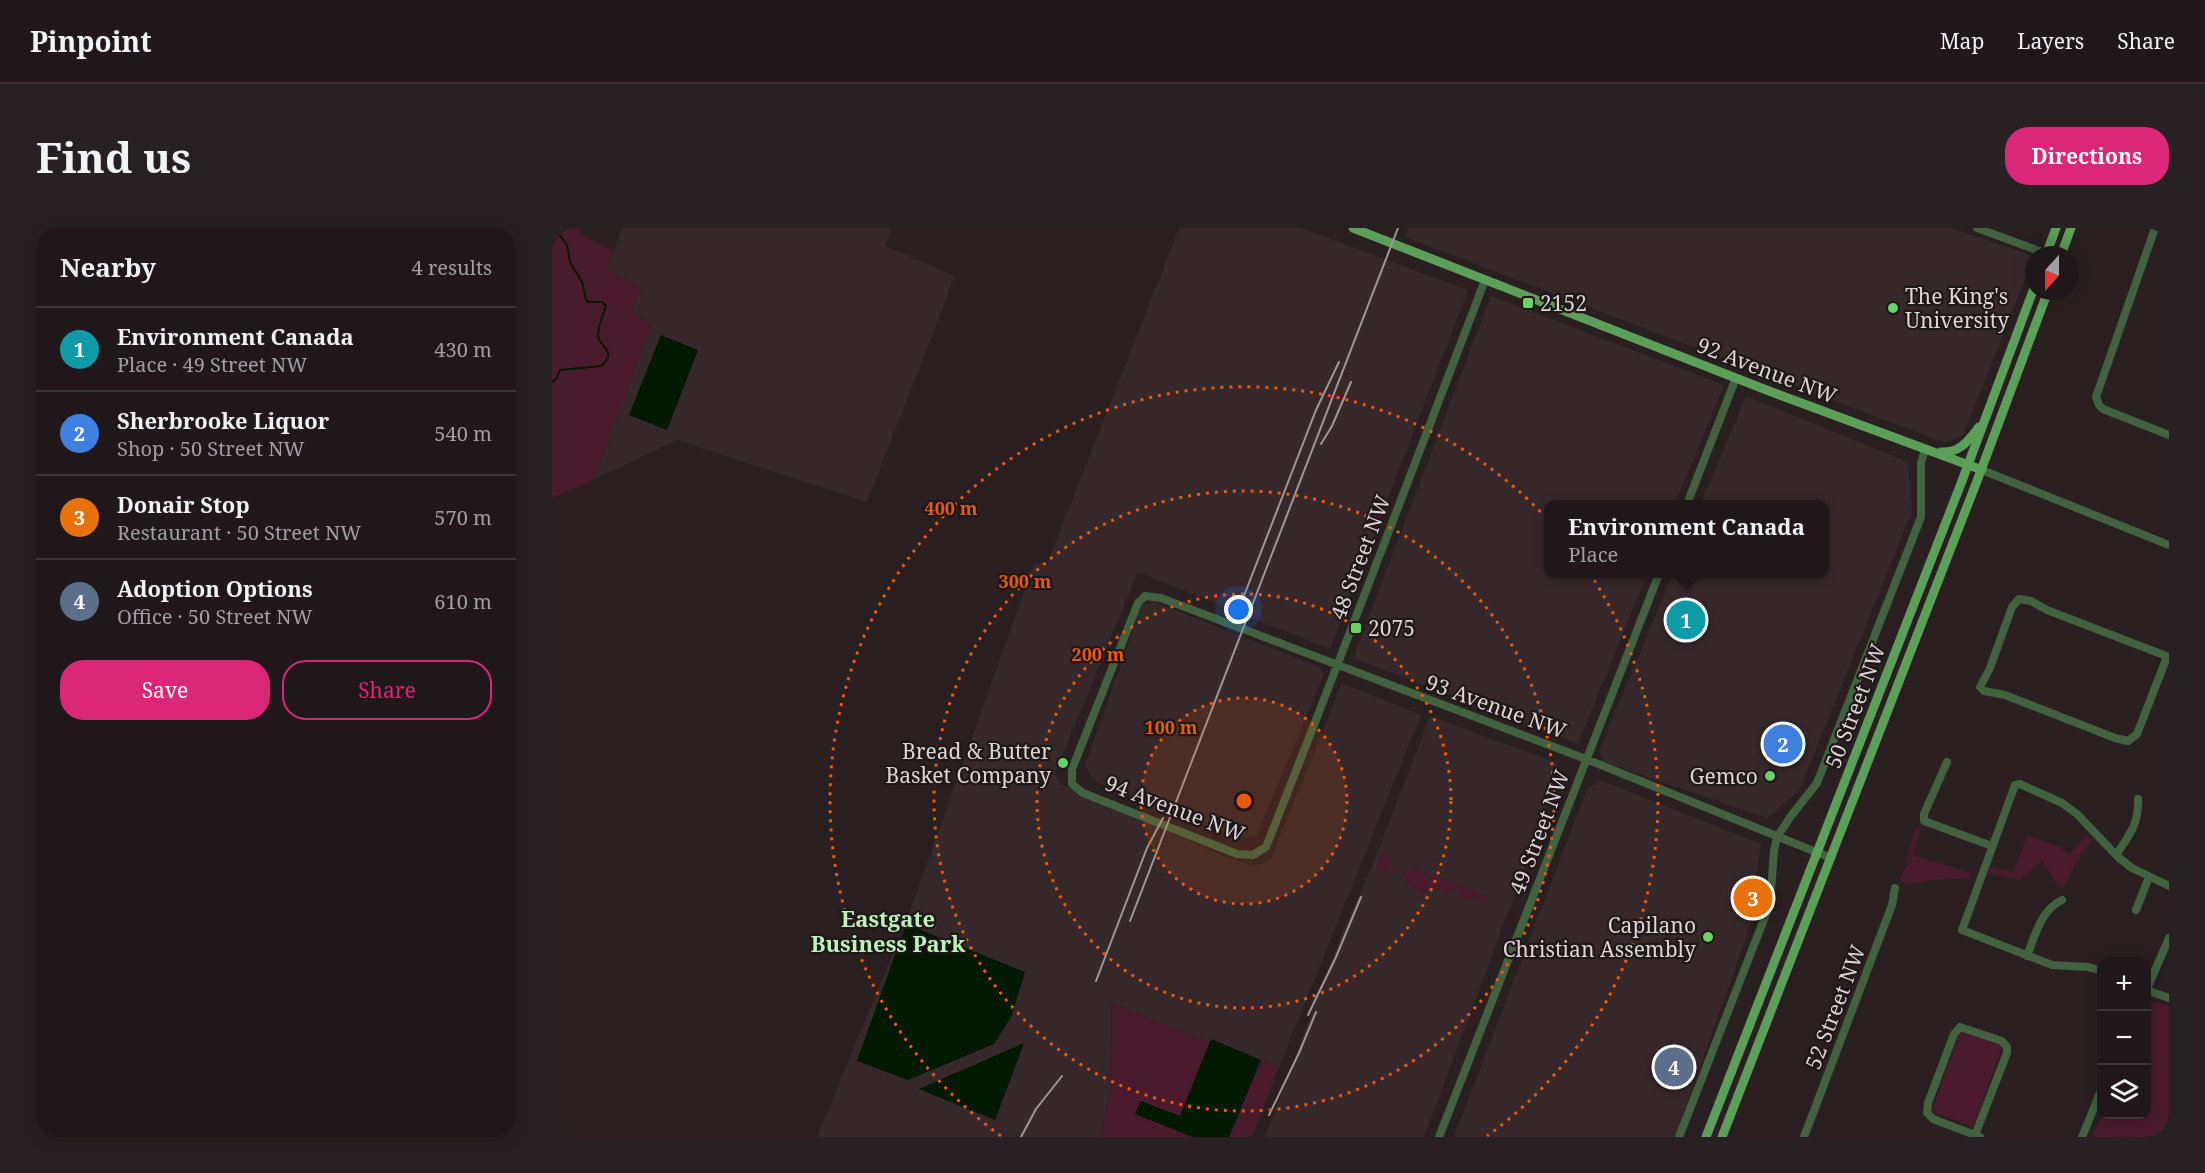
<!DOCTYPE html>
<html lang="en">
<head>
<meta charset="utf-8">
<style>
	body { margin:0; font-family:"Noto Serif",serif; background:#272022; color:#f1f3f6 }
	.controls { position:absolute; right:18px; bottom:18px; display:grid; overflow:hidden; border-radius:12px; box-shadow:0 3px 15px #0003 }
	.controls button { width:54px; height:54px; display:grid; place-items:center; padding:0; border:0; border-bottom:2px solid #3c3638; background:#1f1719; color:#f1f3f6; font:30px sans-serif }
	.compass { position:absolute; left:1473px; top:18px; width:54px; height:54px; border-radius:50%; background:#1f1719; box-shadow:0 3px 15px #0003; rotate:201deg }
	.you { position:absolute; left:687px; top:382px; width:21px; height:21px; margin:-15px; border:4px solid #fff; border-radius:50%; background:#1a73e8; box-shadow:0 0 0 9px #1a73e833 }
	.badge { display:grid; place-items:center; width:39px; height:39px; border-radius:50%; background:#db2777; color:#fff; font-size:20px; font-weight:700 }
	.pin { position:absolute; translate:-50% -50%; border:3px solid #fff; box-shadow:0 2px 6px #0006 }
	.popup { position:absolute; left:992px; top:272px; width:285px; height:78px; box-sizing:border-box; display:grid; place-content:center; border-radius:12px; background:#1f1719; filter:drop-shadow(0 2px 4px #0005); font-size:20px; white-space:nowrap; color:#a19fa2 }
	.popup b { font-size:22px; color:#f1f3f6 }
	.popup::after { content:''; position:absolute; left:50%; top:100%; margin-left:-12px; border:12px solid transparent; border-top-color:#1f1719 }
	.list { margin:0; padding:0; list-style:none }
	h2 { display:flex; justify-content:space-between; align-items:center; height:78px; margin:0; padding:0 24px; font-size:26px }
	h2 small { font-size:20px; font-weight:400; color:#a19fa2 }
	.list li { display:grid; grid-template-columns:39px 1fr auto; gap:18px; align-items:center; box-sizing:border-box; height:84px; padding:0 24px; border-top:2px solid #3c3638 }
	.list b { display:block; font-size:22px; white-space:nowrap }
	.list p { margin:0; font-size:20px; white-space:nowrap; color:#a19fa2 }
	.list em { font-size:20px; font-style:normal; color:#a19fa2 }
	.actions { display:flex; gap:12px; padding:18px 24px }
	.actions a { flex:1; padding:14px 0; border:2px solid #db2777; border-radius:24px; text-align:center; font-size:21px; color:#db2777 }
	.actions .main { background:#db2777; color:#fff }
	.icon { flex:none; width:33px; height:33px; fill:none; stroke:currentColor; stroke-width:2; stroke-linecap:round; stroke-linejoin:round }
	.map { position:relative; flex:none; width:1617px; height:909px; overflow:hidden; border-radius:24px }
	header { display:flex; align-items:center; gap:36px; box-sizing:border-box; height:84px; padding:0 30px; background:#1f1719; border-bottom:2px solid #3c3638 }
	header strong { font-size:28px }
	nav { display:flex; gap:33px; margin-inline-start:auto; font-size:21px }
	.intro { display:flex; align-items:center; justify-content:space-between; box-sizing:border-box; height:144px; padding:0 36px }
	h1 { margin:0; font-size:42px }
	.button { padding:15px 27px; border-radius:24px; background:#db2777; color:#fff; font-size:21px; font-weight:700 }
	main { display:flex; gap:36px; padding:0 36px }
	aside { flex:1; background:#1f1719; border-radius:24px; box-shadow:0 3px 15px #0003 }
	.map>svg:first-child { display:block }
</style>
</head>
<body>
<header>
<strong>Pinpoint</strong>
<nav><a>Map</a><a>Layers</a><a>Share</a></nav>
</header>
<div class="intro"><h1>Find us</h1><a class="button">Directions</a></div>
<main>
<aside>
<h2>Nearby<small>4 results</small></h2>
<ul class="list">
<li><span class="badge" style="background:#0f9aa8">1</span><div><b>Environment Canada</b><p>Place · 49 Street NW</p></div><em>430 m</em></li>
<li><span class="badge" style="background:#3f7fe0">2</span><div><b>Sherbrooke Liquor</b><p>Shop · 50 Street NW</p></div><em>540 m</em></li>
<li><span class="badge" style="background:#e8710a">3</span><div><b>Donair Stop</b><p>Restaurant · 50 Street NW</p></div><em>570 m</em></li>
<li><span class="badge" style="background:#5c6f8a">4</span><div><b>Adoption Options</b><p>Office · 50 Street NW</p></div><em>610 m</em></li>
</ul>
<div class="actions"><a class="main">Save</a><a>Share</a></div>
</aside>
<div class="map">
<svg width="1617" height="909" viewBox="0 0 1617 909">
	<rect width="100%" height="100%" fill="#291f21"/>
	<path fill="#36272b" d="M70 0H339L333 18 403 48 315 274 125 212 43 251 96 96 80 83 55 42Z
		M627 0H749L916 62 778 421 586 344 503 545 509 556 674 629 702 638 718 633 790 455 869 487 727 839 607 795 560 775 558 863 549 909H265L356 689 482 336 496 334Z
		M856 0H1399L1478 27 1480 34 1411 207 1393 215 853 9Z
		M939 68 1172 157 1123 276H996V346H1095L1026 516 801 430Z
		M1194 168 1356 234 1360 283 1247 563 1215 590 1052 534 1047 523 1121 346H1272V276H1149Z
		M600 373 767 439 772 446 705 607 684 610 542 553 533 537 590 377Z
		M878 488 1005 535 1004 556 872 909H713L788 710 821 636Z
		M1048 552 1209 616 1196 704 1123 909H902L1035 561Z"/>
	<path fill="#491a2b" d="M0 0H29L28 6 60 22 55 42 90 59 80 83 99 98 43 251 0 270Z
		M1364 599 1369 600 1361 627 1419 645 1417 651C1396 650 1376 651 1355 657L1347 651 1357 634 1354 632Z
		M1476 607 1507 619 1517 626 1534 608 1539 613 1523 635 1512 659 1507 660 1490 632 1468 652 1433 645 1435 639 1462 643Z
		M828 625 841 631 838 639 856 646 860 639 937 669 935 675 916 670 915 672 910 669 907 672 906 665 900 663 895 666 891 665V661L889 660 887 663 875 661 870 665 854 655 856 651 850 649V645L844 643 841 646 842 643 836 640 833 645 824 641Z
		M1603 773 1617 778V909H1540L1550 887 1594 886 1595 782 1597 776Z
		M560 775 607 795 727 839 700 909H549L558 863Z
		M1409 802 1451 817 1421 899 1379 883Z"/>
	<path fill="#001900" d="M109 107 146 122 115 202 77 187Z
		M354 696 473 744 459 789 442 816 356 852 305 833Z
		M659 811 709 832 677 909H641L583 886 589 873 628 888Z
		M472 815 443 892 367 861Z"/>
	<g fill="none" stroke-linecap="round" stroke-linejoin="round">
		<path stroke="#001900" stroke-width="2" d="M0 5H6L15 17 18 34 30 54 34 72 36 74H50L54 78C50 88 47 97 46 107 46 119 67 123 49 138L8 142 5 150 0 154"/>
		<path stroke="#41613f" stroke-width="8" d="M1425 0 1498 27
			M1603 0 1544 169 1547 177 1551 181 1617 207
			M933 52C861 241 789 430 714 619L701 627 685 626 531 565 520 556V541L586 375 593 368 609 370 1034 531 1279 630
			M1430 242 1617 317
			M1135 276 1184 150
			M1615 429 1585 506 1576 513 1563 510 1453 467 1432 463 1428 459 1438 440 1460 379 1467 371 1479 373 1495 382 1617 429
			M1395 534 1372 586V593L1440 618
			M1564 627C1578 606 1587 596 1586 571
			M1584 682 1597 649
			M1475 728C1484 706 1488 683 1510 672
			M1550 743 1536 739 1500 737 1410 702 1463 557 1468 556 1510 575 1525 586 1566 629 1580 640 1617 658
			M1594 762 1617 770
			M1594 763 1617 710
			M1423 907 1455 825V819L1450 813 1408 799 1402 806 1376 875 1375 885 1381 891 1423 907 1428 909
			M887 909 1107 346
			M1127 909 1218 676 1222 623 1225 609 1239 588 1265 555 1369 289V235L1373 221
			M1252 909 1340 677 1343 660
			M1530 909 1550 860"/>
		<path stroke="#5b9f58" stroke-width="9" d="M801 0 1217 163 1430 242
			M1494 27 1504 0
			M1509 27 1519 0
			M1389 224C1408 225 1416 213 1427 199
			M1154 909 1410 253 1482 60
			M1170 909 1425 253 1496 63"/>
		<path stroke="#9e9698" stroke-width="2" d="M769 216 780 198 799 154
			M690 373 764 182 787 134
			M578 693 846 0
			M544 753 595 620 611 590
			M756 787 784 729 809 669
			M717 887 747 825 764 784
			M469 909 484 881 510 848"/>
	</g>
	<circle cx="692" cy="573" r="103" fill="#e8590c" fill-opacity=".12"/>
	<g fill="none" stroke="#e8590c" stroke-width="3" stroke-dasharray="3 6">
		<circle cx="692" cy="573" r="103"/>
		<circle cx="692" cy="573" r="207"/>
		<circle cx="692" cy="573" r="310"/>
		<path d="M449 908A414 414 0 1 1 935 908"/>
	</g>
	<g fill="#68d465" stroke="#1f1618" stroke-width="2">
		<rect x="970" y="69" width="12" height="12" rx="3"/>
		<circle cx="1341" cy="80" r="6"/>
		<rect x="798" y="394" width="12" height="12" rx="3"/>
		<circle cx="511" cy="535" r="6"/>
		<circle cx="1218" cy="548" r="6"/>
		<circle cx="1156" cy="709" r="6"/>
	</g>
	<g text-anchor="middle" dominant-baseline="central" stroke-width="4.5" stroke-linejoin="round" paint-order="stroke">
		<g font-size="21" fill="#ddd6d8" stroke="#1f1618" text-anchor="start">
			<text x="1353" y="68">The King's<tspan x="1353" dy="24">University</tspan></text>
			<text x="988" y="75">2152</text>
			<text x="816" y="400">2075</text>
			<text x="499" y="523" text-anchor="end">Bread &amp; Butter<tspan x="499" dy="24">Basket Company</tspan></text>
			<text x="1206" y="548" text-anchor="end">Gemco</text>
			<text x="1144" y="697" text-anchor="end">Capilano<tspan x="1144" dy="24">Christian Assembly</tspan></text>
		</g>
		<g font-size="21" fill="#ddd6d8" stroke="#1f1618">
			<text transform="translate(1215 142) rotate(21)">92 Avenue NW</text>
			<text transform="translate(808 329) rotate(-69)">48 Street NW</text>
			<text transform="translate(944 478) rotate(20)">93 Avenue NW</text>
			<text transform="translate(1303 478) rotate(-69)">50 Street NW</text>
			<text transform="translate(623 580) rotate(21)">94 Avenue NW</text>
			<text transform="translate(987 604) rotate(-69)">49 Street NW</text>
			<text transform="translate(1283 779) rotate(-69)">52 Street NW</text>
		</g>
		<g font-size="22" font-weight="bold" fill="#bdf5b9" stroke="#1f1618">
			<text x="336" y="690">Eastgate<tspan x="336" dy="25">Business Park</tspan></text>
		</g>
	</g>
	<circle cx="692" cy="573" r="9" fill="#e8590c" stroke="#1f1618" stroke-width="3"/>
	<g font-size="18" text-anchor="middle" font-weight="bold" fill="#e8590c" stroke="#1f1618" stroke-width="4.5" stroke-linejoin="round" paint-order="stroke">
		<text x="399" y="287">400 m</text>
		<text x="473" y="360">300 m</text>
		<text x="546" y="433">200 m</text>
		<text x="619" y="506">100 m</text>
	</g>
</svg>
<div class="controls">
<button>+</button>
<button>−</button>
<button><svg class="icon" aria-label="layers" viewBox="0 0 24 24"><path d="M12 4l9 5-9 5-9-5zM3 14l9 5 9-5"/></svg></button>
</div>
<svg class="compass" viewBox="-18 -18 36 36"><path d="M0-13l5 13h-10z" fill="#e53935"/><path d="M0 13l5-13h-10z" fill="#a19fa2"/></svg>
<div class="you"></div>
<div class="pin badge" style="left:1134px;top:392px;background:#0f9aa8">1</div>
<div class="popup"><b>Environment Canada</b>Place</div>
<div class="pin badge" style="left:1231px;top:516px;background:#3f7fe0">2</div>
<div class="pin badge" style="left:1201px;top:670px;background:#e8710a">3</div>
<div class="pin badge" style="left:1122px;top:839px;background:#5c6f8a">4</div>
</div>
</main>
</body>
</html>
